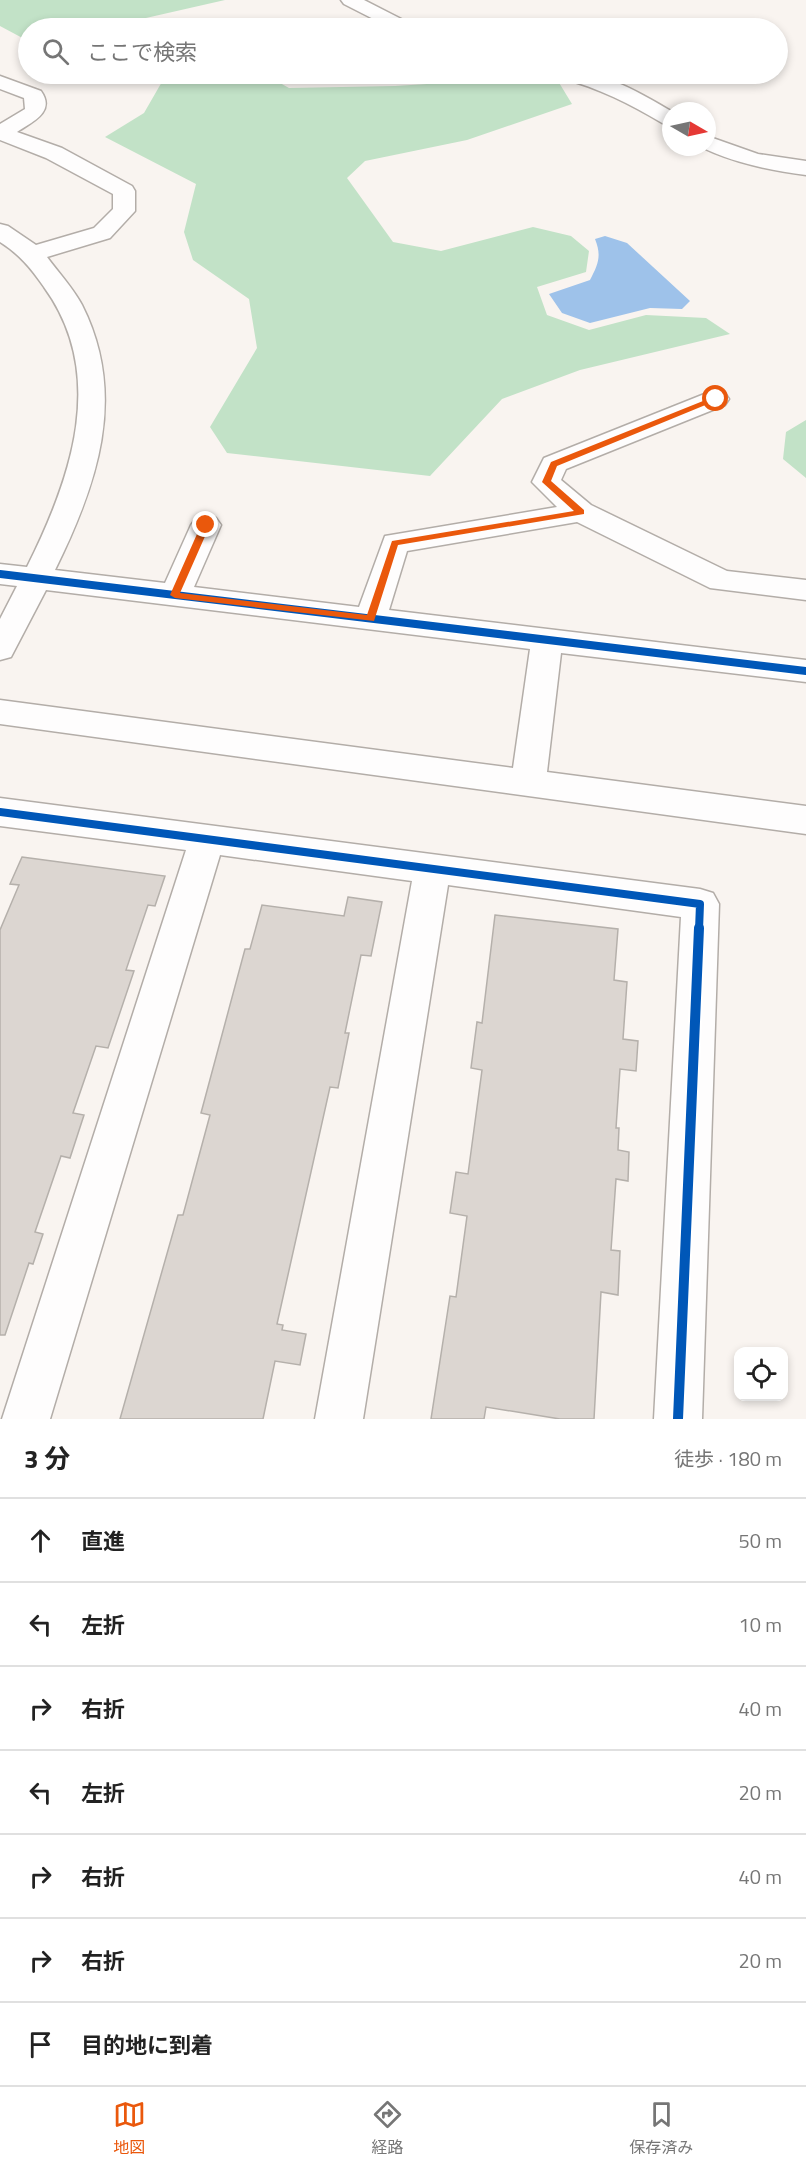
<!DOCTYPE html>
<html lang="ja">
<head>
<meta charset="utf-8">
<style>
	body { margin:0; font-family:"Titillium Web","Noto Sans JP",sans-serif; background:#f6f6f6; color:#222 }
	.controls { position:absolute; right:18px; bottom:18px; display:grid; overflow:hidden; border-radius:12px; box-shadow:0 3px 9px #0003 }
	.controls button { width:54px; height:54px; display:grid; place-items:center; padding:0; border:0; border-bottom:2px solid #e0e0e0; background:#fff; color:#222; font:30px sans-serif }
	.compass { position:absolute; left:662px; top:102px; width:54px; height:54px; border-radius:50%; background:#fff; box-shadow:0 3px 9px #0003; rotate:99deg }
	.stop { position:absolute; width:18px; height:18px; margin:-14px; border:4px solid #ea580c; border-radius:50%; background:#fff }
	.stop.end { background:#ea580c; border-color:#fff; box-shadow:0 2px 6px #0008 }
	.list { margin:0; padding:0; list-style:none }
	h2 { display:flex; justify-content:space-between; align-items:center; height:78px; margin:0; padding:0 24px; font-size:26px }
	h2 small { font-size:20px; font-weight:400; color:#767676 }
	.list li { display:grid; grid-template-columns:39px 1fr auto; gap:18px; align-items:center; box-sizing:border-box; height:84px; padding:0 24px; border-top:2px solid #e0e0e0 }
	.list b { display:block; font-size:22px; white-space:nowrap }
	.list em { font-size:20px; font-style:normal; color:#767676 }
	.icon { flex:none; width:33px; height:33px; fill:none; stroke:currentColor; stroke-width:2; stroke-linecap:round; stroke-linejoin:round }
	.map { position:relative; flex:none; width:806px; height:1419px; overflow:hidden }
	.search { position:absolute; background:#fff; box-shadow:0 3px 9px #0003; left:18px; right:18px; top:18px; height:66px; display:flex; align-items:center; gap:15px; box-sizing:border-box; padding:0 21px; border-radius:33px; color:#767676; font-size:22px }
	.sheet { height:666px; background:#fff }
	nav { display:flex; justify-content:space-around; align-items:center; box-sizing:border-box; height:84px; border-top:2px solid #e0e0e0; background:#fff; font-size:16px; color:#767676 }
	nav a { display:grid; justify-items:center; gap:3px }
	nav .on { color:#ea580c }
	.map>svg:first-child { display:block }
</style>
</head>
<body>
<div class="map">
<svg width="806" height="1419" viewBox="0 0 806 1419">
	<rect width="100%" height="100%" fill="#f9f4f0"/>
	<path fill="#c2e2c7" d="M0 0H225L102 28H28V41L0 26Z
		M183 74H264L289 88 395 86 523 78 558 81 572 104 467 140 365 161 347 178 393 242 441 251 533 227 571 236 589 251 586 272 537 287 547 315 589 330 646 315 706 318 730 334 580 370 502 399 430 476 227 453 210 427 257 348 249 299 193 260 184 232 196 184 105 137 144 113 163 80Z
		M806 420V478L783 459 786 432Z"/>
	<path fill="#9ec2ea" d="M605 236 627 243 690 301 682 309 650 308 590 323 562 313 549 294 590 280C598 265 602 256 595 239Z"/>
	<path fill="#dcd6d1" stroke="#b5b0ab" stroke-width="1.5" d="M22 857 165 876 155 906 148 905 126 970 134 971 108 1048 96 1046 73 1113 84 1115 70 1158 61 1156 35 1232 43 1234 33 1264 29 1263 5 1335H0V930L19 885 10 884Z
		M348 897 382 902 371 956 361 955 345 1033H349L338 1088 330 1087 277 1324 283 1325 282 1330 306 1334 300 1365 275 1361 263 1419H120L178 1215H183L210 1115 201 1113 245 949H250L262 905 344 916Z
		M495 915 618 929 614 980 627 982 623 1039 638 1041 636 1071 620 1069 616 1128H619L618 1150 629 1152 628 1181 616 1179 611 1250 620 1251 618 1295 601 1292 594 1419H560L486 1407 484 1419H431L450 1296 456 1297 467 1216 450 1213 456 1172 468 1174 482 1070 471 1068 477 1022 482 1023Z"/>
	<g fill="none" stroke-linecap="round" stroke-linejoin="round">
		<defs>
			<path id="street" d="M341 0H364L411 24 413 28H391L344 4Z
				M558 74C601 69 635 90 671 111V126L664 124C630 104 599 88 561 78Z
				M0 76 41 91C56 112 32 122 17 132L62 148 132 186 135 191V211L110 238 47 257C58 272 73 288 82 305 128 396 97 485 55 570L165 583 191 525 196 518 206 516 216 518 221 525 194 587 359 607 385 536 557 507 532 482 544 458 707 393 716 391 725 393 729 399 725 405 566 469 561 480 591 505 727 571 806 580V600L710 588 577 522 407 551 389 610 806 660V682L561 653 547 772 806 806V834L0 724V700L513 768 530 649 46 590 11 657 0 660V619L17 586 0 584V564L27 567C71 479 108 375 44 287 31 268 19 254 0 242V224L8 226 36 245 94 228 113 209V194L46 158 0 140V124L25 109 24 98 0 89Z
				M707 136 758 154 806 161V175C769 170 734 163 701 147H707Z
				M0 798 700 889 713 893 719 904 702 1419H654L681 917 448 885 363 1419H315L412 881 220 855 50 1419H2L186 850 0 826Z"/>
		</defs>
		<use href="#street" stroke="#b3ada8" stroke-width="3"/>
		<use href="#street" fill="#fefdfd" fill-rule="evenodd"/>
		<defs>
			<path id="cycleway-far1" d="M0 574 806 671
				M0 812 700 904 699 930"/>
			<path id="cycleway" d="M678 1419 699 928"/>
		</defs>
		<use href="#cycleway-far1" stroke="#fff" stroke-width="11"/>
		<use href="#cycleway" stroke="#fff" stroke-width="14"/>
		<use href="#cycleway-far1" stroke="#0057b8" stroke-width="8"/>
		<use href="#cycleway" stroke="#0057b8" stroke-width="10"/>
	</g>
	<path fill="#ea580c" d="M713 397 720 399 557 466 551 481 584 510V514L398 545 374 621 175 598 170 595 201 525 206 523 210 525 180 593 367 615 392 541 574 511 542 482 551 462Z"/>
</svg>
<div class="controls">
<button><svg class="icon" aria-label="locate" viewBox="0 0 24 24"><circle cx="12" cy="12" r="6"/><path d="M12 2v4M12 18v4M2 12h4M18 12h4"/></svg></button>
</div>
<svg class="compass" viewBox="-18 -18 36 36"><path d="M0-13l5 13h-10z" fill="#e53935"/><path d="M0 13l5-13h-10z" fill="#767676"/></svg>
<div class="stop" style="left:716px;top:399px"></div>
<div class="stop end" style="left:206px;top:525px"></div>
<div class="search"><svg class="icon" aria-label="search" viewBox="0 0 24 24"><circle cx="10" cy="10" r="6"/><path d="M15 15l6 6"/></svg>ここで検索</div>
</div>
<section class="sheet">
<h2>3 分<small>徒歩 · 180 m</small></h2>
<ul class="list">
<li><svg class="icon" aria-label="ahead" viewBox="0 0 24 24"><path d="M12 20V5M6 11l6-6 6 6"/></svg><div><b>直進</b></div><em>50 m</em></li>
<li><svg class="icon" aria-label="left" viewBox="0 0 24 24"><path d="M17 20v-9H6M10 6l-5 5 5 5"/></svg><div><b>左折</b></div><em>10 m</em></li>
<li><svg class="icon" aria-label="right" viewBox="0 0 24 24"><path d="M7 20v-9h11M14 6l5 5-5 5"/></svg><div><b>右折</b></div><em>40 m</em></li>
<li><svg class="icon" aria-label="left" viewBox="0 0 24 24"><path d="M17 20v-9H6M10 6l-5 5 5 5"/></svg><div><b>左折</b></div><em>20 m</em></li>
<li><svg class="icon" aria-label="right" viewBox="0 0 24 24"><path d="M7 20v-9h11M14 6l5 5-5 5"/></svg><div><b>右折</b></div><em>40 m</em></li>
<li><svg class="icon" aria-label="right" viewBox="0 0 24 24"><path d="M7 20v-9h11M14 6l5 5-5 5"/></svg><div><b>右折</b></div><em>20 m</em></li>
<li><svg class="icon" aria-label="arrive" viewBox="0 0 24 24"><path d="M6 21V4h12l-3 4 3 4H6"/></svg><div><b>目的地に到着</b></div></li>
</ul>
</section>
<nav>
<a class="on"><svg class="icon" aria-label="map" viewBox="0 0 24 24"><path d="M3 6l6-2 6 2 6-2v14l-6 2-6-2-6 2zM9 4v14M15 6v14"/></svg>地図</a>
<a><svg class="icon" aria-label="directions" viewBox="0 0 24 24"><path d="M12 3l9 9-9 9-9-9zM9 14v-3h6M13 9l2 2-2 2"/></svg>経路</a>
<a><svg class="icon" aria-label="saved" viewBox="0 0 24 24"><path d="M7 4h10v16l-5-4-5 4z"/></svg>保存済み</a>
</nav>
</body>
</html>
